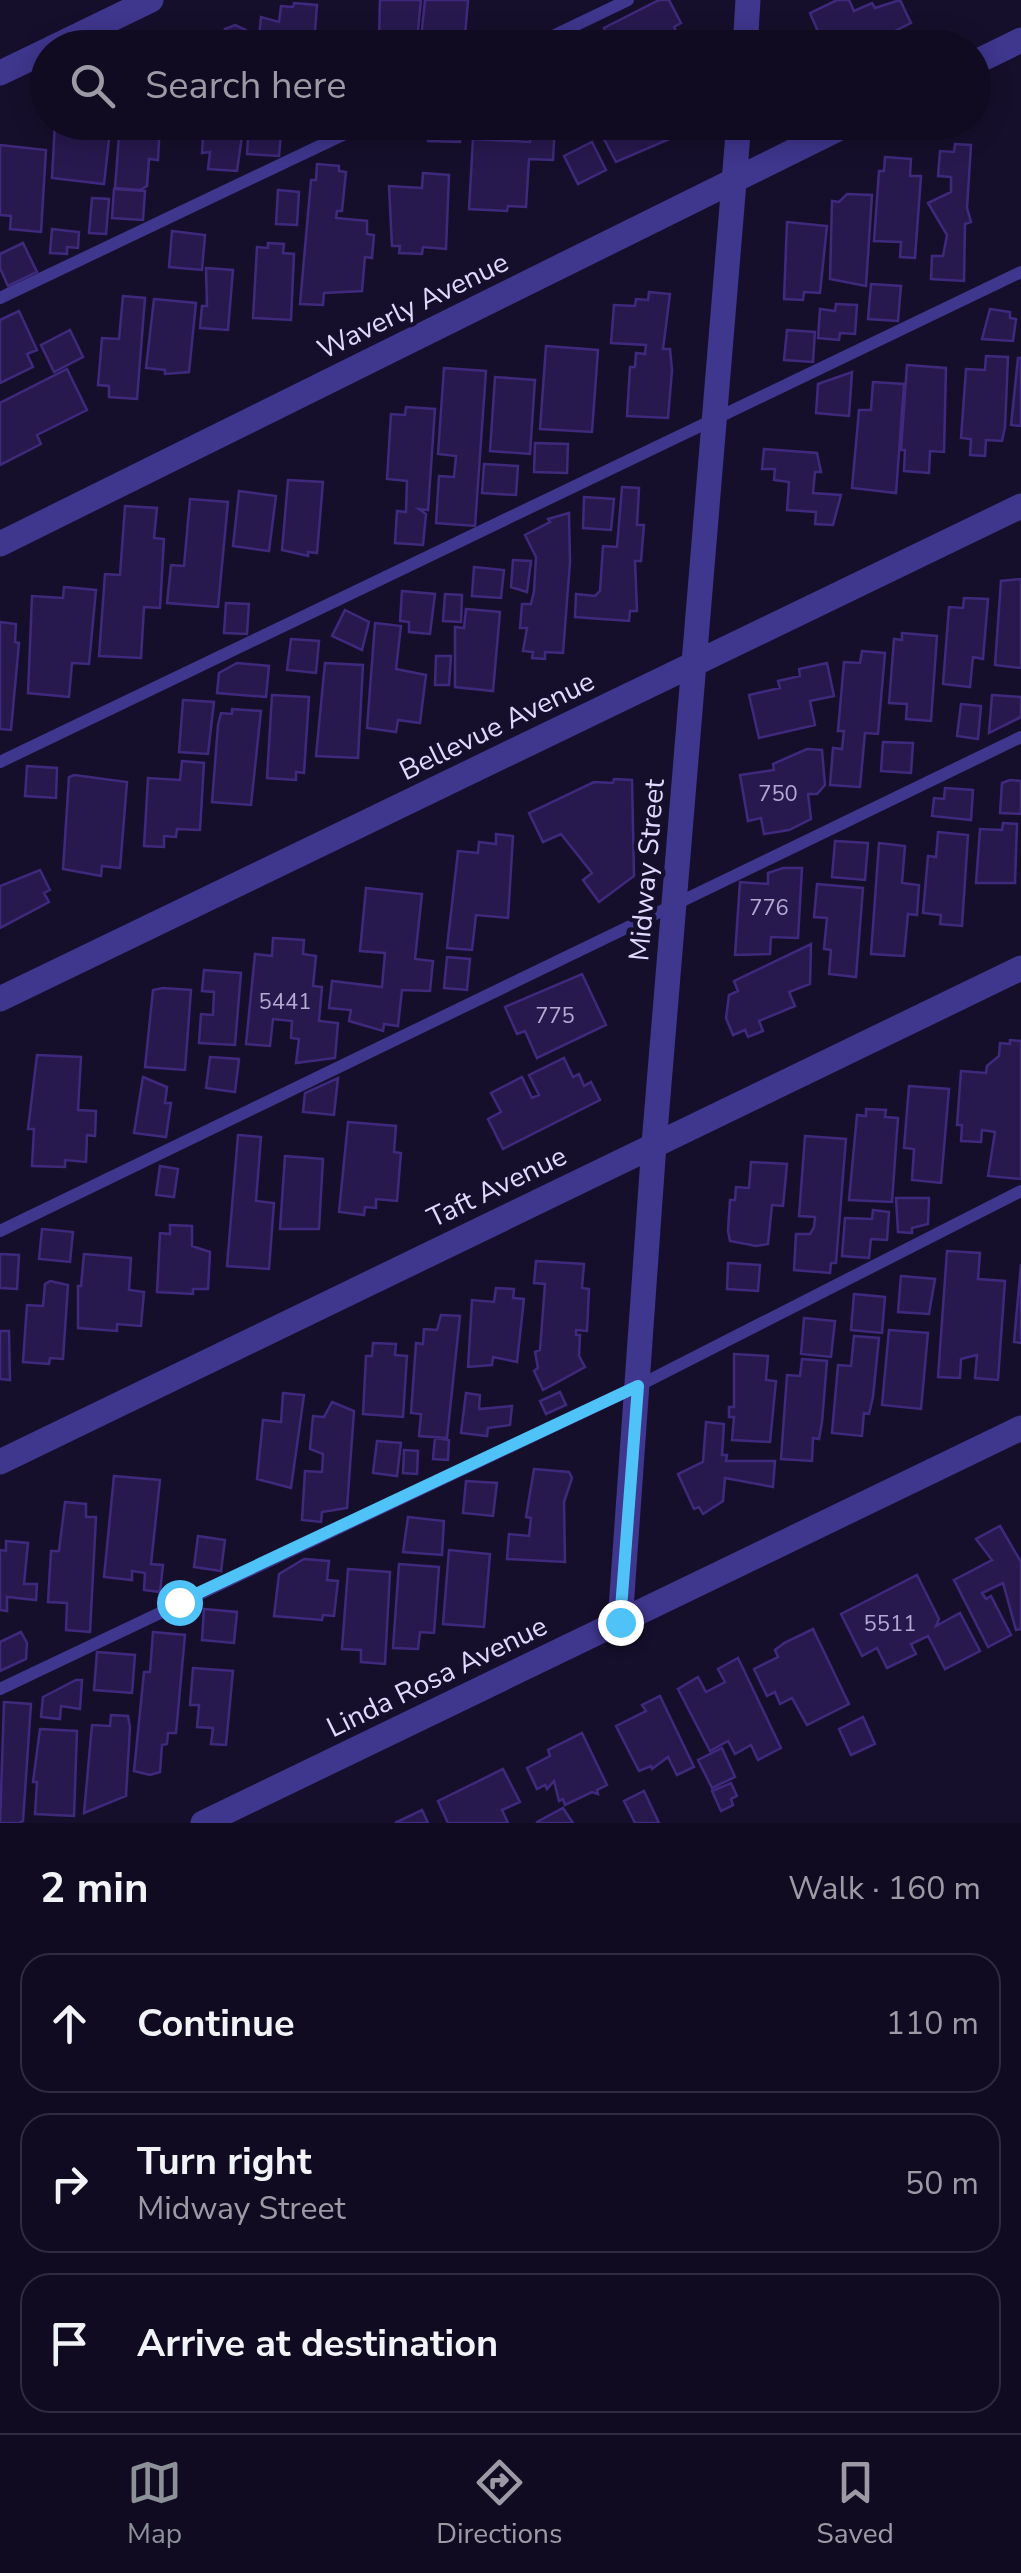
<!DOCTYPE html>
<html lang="en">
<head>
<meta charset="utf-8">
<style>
	body { margin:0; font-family:"Nunito Sans",sans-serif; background:#19142a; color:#f1f3f6 }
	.stop { position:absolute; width:30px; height:30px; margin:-22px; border:8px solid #4fc3f7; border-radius:50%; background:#fff }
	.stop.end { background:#4fc3f7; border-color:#fff; box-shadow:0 2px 10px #0008 }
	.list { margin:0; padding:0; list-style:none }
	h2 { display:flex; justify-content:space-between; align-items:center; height:130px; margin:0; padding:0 40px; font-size:42px }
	h2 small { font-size:32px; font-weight:400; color:#9c9ba5 }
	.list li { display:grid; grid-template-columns:65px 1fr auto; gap:30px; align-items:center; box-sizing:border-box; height:140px; margin:0 20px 20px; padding:0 20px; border:2px solid #302b3f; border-radius:30px }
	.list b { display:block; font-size:38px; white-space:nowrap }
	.list p { margin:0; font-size:32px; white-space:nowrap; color:#9c9ba5 }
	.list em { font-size:32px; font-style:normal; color:#9c9ba5 }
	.icon { flex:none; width:55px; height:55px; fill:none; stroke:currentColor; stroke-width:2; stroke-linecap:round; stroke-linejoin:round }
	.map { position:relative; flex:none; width:1021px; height:1823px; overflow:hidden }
	.search { position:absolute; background:#100b21; box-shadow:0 5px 25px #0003; left:30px; right:30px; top:30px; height:110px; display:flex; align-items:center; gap:25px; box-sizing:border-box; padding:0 35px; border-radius:55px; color:#9c9ba5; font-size:38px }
	.sheet { height:610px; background:#100b21 }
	nav { display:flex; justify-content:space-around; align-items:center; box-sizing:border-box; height:140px; border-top:2px solid #302b3f; background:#100b21; font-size:28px; color:#9c9ba5 }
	nav a { display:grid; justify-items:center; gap:5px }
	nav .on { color:#8c9099 }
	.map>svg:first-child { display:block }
</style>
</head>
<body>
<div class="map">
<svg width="1021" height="1823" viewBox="0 0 1021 1823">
	<rect width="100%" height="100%" fill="#160f2c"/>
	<path fill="#27194e" stroke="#3f297c" stroke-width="2.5" d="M380 0H421L417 40H379Z
		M425 0H468L464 48H420Z
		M659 0H669L681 23 674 27 685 48H614L604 28Z
		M837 0H849L854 11 872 3 875 8 900 0 911 23 889 34 891 41 877 48H825L810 13Z
		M294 3 317 5 314 44 258 48 261 17 279 22 281 6 293 7Z
		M235 25 246 30V48H196L197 35 222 37 225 29Z
		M55 122H111L104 184 52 178Z
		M120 122H160L158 160 149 159 147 186 140 190 115 188Z
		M204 122H244L237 171 208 169 210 152 202 153Z
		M249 122H282L279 156 247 154Z
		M429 122H460V142L428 141Z
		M531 122H555L553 160 529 159 526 207 508 206 507 211 469 209 473 139 530 142Z
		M595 122H667L674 137 616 162Z
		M592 142 606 170 578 184 564 156Z
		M955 144 971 145 967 208 971 222 965 224 964 281 931 279 932 256H943L947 235 928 203 951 192V177L938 176 940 151 954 152Z
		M0 145 46 150 41 232 10 229 11 216 0 215Z
		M885 157 911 159 910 176H921L915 258 900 257 901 242 874 241 879 171H884Z
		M317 164 339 166V171L346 172 342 211H337L336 218 367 221V234L374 235 372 258 365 257 362 291 324 293 323 305 300 304 311 180H316Z
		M423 173 449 175 446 249 423 247 422 254 399 253 400 246H392L389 186 422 188Z
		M114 189 145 191 143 220 112 218Z
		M278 190 299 192 297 225 276 224Z
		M847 194 872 195 866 286 830 279 832 201 839 202Z
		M92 198 109 199 106 234 89 233Z
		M787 222 827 226 820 293 804 292 803 300 784 299Z
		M52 229 79 232 78 248 67 247V254L50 253Z
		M172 231 205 235 202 270 169 267Z
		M23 243 37 272 8 286 0 268V254Z
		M268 243 284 244 283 253 294 254 291 320 253 318 257 247 268 248Z
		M206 268 233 270 228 330 200 328 202 306H207Z
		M871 284 901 286 898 321 868 319Z
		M649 292 670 294 663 349H670L672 370 668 418 627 416 630 367H635L636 353 645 354 646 345 611 343 614 305 635 306 636 299 648 300Z
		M123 296 145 298 137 399 109 397V386L98 385 102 338 119 339Z
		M154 299 196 303 189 372 165 374V370L146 368Z
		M836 304 857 305 855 334 840 333 839 340 818 338 820 309 835 311Z
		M990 309 1010 312V318L1016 319 1013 341 982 339Z
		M19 311 37 350 27 354 33 367 0 383V320Z
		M70 330 83 357 54 372 41 345Z
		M787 330 815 332 813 362 784 360Z
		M546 346 598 350 592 432 540 429Z
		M986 356 1008 357 1005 427 1002 441 986 440 985 456 970 455 971 439 961 438 966 369 985 370Z
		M1018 358H1021V426L1011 425Z
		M907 365 946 368 944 452 930 451 929 473 904 471 905 450H901Z
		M444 368 486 371 475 526 436 523 439 476 454 477 456 456 438 454Z
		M67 369 87 410 37 435 41 444 0 465V403Z
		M852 372 849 416 816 413 818 384Z
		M495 377 535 380 530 454 490 451Z
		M873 382 904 384 896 493 852 488 859 410H871Z
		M406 407 435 409 428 510 419 509 426 514 423 545 395 543 397 511 406 512 407 481 387 479 391 414 405 415Z
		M535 443 568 444 567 473 534 472Z
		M764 449 817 453 821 472H815L813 493 841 495 833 525 815 524 816 512 787 510 789 482 774 480 775 469H762Z
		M484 464 518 466 516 495 482 493Z
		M288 480 323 482 317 553 308 552V556L282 550Z
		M622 487 639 488 637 525H644L641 561H635L637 611H630L629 621 575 617 576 594 595 596 600 591 603 546 617 547Z
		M239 491 276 496 269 551 233 546Z
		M584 497 614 499 611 530 583 528Z
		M190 499 228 502 218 607 167 603 171 565 184 566Z
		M125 506 157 508 154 538 164 539 160 608 144 607 141 658 99 656 105 574 120 575Z
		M569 513 570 562 563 653 545 652V659L532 658 533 652 523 651 527 628H520L522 604H531L534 591 536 557 525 535 550 522 548 519Z
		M513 560 531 561 527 592 511 587Z
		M474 567 504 570 501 598 472 596Z
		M1021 579V668L995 665 1001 581Z
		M64 587 96 590 89 664 72 663 69 697 28 693 32 596 63 598Z
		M402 591 435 594 430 634 409 632V622L400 621Z
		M445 594 462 595 461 622 443 621Z
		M964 598 988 599 983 659 973 657 970 687 943 684 949 607 963 608Z
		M226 603 249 604 247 634 224 633Z
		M466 609 500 612 493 691 455 687V627L464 628Z
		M345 610 369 622 362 650 332 636Z
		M0 622 16 624 15 642 19 643 11 730 0 729Z
		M375 623 401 626 396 669 426 675 420 723 398 720 396 732 367 728Z
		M902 633 937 636 931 721 906 719 907 704 889 703 894 639 902 640Z
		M291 639 319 641 316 673 287 670Z
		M862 651 885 653 878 734 865 733 860 787 830 785 833 748 842 749 844 731H838L844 662 860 663Z
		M436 656H451L449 685H435Z
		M237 663 269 666 266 697 217 693 219 673Z
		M325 663 363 665 358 758 316 756Z
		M827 663 834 696 810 701 815 725 759 738 749 695 780 688 778 681 800 676 799 669Z
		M272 695 309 697 304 773 296 772V780L267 778Z
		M992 695 1021 697V717L989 733Z
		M183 700 214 702 208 754 179 752Z
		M961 704 981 706 978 739 957 736Z
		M232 709 261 711 251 805 212 802 218 725 221 713 232 714Z
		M883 742 913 743 911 773 881 771Z
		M807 749 822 750 825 785 817 794H808L811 819 789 830 764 834 761 818 748 821 740 775 774 770 773 764Z
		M182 761 204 763 200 830 177 829 176 837 164 836V847L144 846 148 778 180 780Z
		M27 766 57 768 56 798 25 796Z
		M74 775 127 782 120 868 102 866 101 876 63 869 69 777Z
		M614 779 632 780 634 876 599 902 583 880 592 873 561 834 543 842 529 813 594 782 613 783Z
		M1010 780 1021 781V814L1000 813 1002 783Z
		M945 788 973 790 971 820 932 816 934 798 944 799Z
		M1003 823 1017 824 1015 883H976L980 829 1002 830Z
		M938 832 968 835 962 926 940 924 941 915 923 913 928 856 936 857Z
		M496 834 513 836 508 918 476 915 472 950 447 948 458 851 478 853 479 842 496 844Z
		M835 841 868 843 865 880 832 877Z
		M879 843 905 846 902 883 919 885 917 915 908 914 904 956 871 954Z
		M783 868H802L798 938 771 937 770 954 735 955 740 882 768 884V873Z
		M40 870 50 890 44 893 49 902 0 928V886Z
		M817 884 863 888 856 977 829 974 831 950 824 949 827 918 814 917Z
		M366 888 422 894 415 959 433 961 430 991 402 990 398 1026 384 1024 383 1031 349 1021 351 1010 329 1008 332 981 382 987 385 953 360 951Z
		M273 938 304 940 303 954 316 956 313 986 322 987 319 1021 338 1023 335 1058 296 1063 299 1039 291 1038 292 1021 273 1019 270 1046 246 1044 255 954 272 956Z
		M811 944 810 984 789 992 795 1006 759 1021 763 1031 748 1037 745 1030 733 1035 726 1018 729 995 738 991 734 981Z
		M447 957 470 959 467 990 444 988Z
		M204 970 241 973 235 1045 199 1043 201 1014 213 1015 214 992 202 991Z
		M582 974 606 1025 537 1058 525 1031 517 1034 505 1007Z
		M163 988 191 990 185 1070 145 1067 153 990Z
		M1010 1040 1021 1041V1179L988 1176 995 1132 982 1130 981 1142 961 1141 962 1125H957L961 1071 986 1073 987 1066 999 1056 1000 1043 1010 1044Z
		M37 1055 81 1057 78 1110 96 1111 95 1136 87 1135 86 1162 65 1160V1167L32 1166 34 1129H28Z
		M210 1057 239 1059 235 1092 206 1088Z
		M564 1058 573 1077 579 1074 584 1086 591 1082 600 1100 503 1149 488 1119 501 1112 491 1093 522 1077 532 1098 539 1095 529 1075Z
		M143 1077 167 1087 165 1103H171L166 1137 134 1133Z
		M338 1078 334 1115 303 1112 305 1093Z
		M909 1086 949 1089 941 1183 912 1180 914 1149 904 1148Z
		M866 1109 886 1110 885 1117 898 1118 892 1202 849 1200 857 1115 866 1116Z
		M348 1122 396 1126 394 1152 401 1153 397 1201 376 1199V1208L365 1207 364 1215 339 1212Z
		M238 1135 261 1137 256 1201 274 1203 269 1269 227 1266Z
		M805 1136 846 1139 836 1263H831L830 1273 794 1270 796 1234H810L814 1227 815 1217 799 1216Z
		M285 1156 323 1159 319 1229H280Z
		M751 1162 787 1164 783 1206 772 1205 768 1244 756 1246 730 1241 728 1231 730 1200H735L736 1187 749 1188Z
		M160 1166 178 1169 174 1197 156 1195Z
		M896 1198H929L928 1224 912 1228V1233L898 1232Z
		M873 1210 889 1212 887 1240 871 1239 869 1258 842 1256 845 1218 872 1219Z
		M170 1225 192 1226V1246L210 1252 208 1289H193V1294L157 1292 160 1233 170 1234Z
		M42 1229 73 1232 70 1262 39 1259Z
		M947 1251 980 1253 978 1279 1005 1281 998 1380 975 1378 977 1355 961 1359 960 1378 938 1377Z
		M0 1254 19 1255 17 1289 0 1288Z
		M84 1254 131 1258 129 1290 144 1292 141 1326 117 1324V1331L78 1328V1286H81Z
		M536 1261 584 1264 582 1288 589 1289 587 1331 576 1330V1335H580L579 1356 585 1367 543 1390 534 1371 538 1368 535 1352 540 1350 545 1284 534 1283Z
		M728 1263 760 1265 758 1291 727 1289Z
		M1021 1264V1343L1014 1342Z
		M901 1276 935 1279 929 1314 898 1312Z
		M50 1281 68 1285 63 1359 50 1358 49 1364 23 1362 27 1305 43 1306 45 1284Z
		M496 1288 514 1289 513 1298 524 1299 517 1362 493 1357 492 1365 468 1367 472 1300 494 1302Z
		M854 1294 885 1297 882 1333 851 1330Z
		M441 1315 460 1316 447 1438 419 1436 421 1414 411 1413 416 1343 423 1344 424 1329 437 1330Z
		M804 1318 835 1321 831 1357 801 1354Z
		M889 1330 928 1333 921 1409 882 1405Z
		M0 1331H9L10 1380 0 1379Z
		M854 1336 879 1338 873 1397 869 1414 864 1413 862 1436 832 1433 838 1365 851 1366Z
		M373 1343 396 1344 395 1355 407 1356 403 1417 363 1414 366 1356H372Z
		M734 1354 768 1356 766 1380 776 1381 770 1442 732 1440 734 1417H729V1407H734Z
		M802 1359 827 1361 822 1422 819 1439 813 1438 812 1461 781 1459 787 1375 800 1376Z
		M560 1392 566 1405 546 1414 540 1401Z
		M283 1393 304 1395 291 1488 257 1479 263 1420 281 1422Z
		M466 1393 480 1395 479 1409 512 1406 510 1425 488 1428 487 1436 461 1433Z
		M332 1402 354 1411 347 1508 322 1512 321 1522 302 1520 305 1471 322 1472 323 1454 310 1449 313 1416 324 1417Z
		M706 1422 724 1424 722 1455H727L726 1461H775L773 1487 725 1478 723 1501 703 1514 699 1507 694 1509 678 1474 703 1462Z
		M435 1438 449 1440 448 1460 433 1459Z
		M377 1441 401 1443 397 1476 373 1473Z
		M404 1450 418 1451 417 1474 403 1473Z
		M534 1469 569 1472 572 1478 564 1502 565 1562 507 1559 509 1534 529 1536 531 1518 526 1517Z
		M114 1476 160 1480 151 1564 163 1565 160 1592 144 1590 145 1573 132 1571V1580L104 1577Z
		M466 1481 497 1483 493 1516 463 1513Z
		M65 1502 86 1504V1517H96L90 1632 66 1630 67 1603 48 1602 51 1551H59Z
		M408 1517 444 1521 442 1555 403 1552Z
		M1000 1526 1021 1562V1629L1016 1630 1003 1583 982 1593 986 1599 991 1596 1011 1635 988 1647 954 1580 992 1560 976 1539Z
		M198 1536 225 1540 221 1571 194 1567Z
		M6 1541 28 1543 24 1584H37L36 1600 7 1597V1611L0 1610V1550L6 1551Z
		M449 1550 490 1554 484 1627 443 1624Z
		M304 1559 329 1561 327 1580 338 1581 334 1616 323 1615 322 1620 274 1616 279 1574Z
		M399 1564 439 1567 434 1633 420 1632 418 1649 393 1648Z
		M348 1569 390 1572 385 1664 361 1662V1650L342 1649Z
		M917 1575 939 1619 936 1626 960 1613 980 1651 945 1669 928 1636 911 1644 916 1654 887 1668 877 1648 862 1656 841 1614Z
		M204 1609 237 1612 234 1643 202 1640Z
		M813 1629 849 1704 807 1725 792 1698 780 1704 775 1692 767 1696 754 1669 778 1657 775 1650 784 1643Z
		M21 1632 27 1643 26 1659 0 1671V1642Z
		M153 1632 185 1635 176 1733H168L167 1744 162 1745 160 1772 150 1775 134 1771 144 1672H150Z
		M97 1652 135 1655 132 1693 94 1690Z
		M738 1658 781 1748 758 1760 751 1745 735 1754 728 1741 710 1751 678 1689 698 1677 706 1692 725 1682 718 1669Z
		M193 1668 233 1671 226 1745 211 1744 213 1728 197 1727 199 1705H190Z
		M76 1680H82L80 1709 61 1706 60 1719 41 1717 43 1697Z
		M660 1696 694 1767 677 1775 668 1757 652 1769 651 1766 639 1771 616 1726 646 1711 642 1705Z
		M4 1702 31 1704 23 1821 19 1823H0Z
		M111 1715 128 1716 130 1727 126 1796 84 1813 92 1725 110 1726Z
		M863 1717 875 1744 851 1755 839 1729Z
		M40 1729 77 1731 74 1816 35 1814 37 1782H33Z
		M582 1733 607 1785 597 1790 598 1794 592 1792 565 1805 563 1799 559 1801 554 1781 547 1789 545 1785 537 1789 527 1768 550 1756 548 1750Z
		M722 1748 735 1777 712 1788 698 1760Z
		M503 1769 520 1802 502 1810 508 1823H448L438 1801Z
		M731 1783 737 1796 731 1799 733 1805 721 1811 712 1791Z
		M644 1791 659 1823H635L624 1801Z
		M563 1808 573 1823H537V1822Z
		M422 1810 428 1823H395Z"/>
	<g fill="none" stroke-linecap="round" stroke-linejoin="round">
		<path stroke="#3f368e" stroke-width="12" d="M528 48 628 0
			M0 298 370 122
			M0 762 1021 272
			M0 1231 1021 737
			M0 1689 638 1386 1021 1191"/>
		<path stroke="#3f368e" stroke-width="25" d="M52 48 151 0
			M745 48 748 0
			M974 63 1021 40
			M0 73 48 50
			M0 544 852 122
			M0 999 1021 506
			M0 1462 1021 968
			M620 1623 654 1144 739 122"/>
		<path stroke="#3f368e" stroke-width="25" d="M203 1823 1021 1428"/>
	</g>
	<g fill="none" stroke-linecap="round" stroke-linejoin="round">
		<path stroke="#4fc3f7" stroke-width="12" d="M179 1602 638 1386 620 1622"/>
	</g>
	<g text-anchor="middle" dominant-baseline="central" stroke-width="9" stroke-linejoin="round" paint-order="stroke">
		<g font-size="22" fill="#b2aad3">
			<text x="778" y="794">750</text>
			<text x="769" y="908">776</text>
			<text x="285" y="1002">5441</text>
			<text x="555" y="1016">775</text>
			<text x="890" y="1624">5511</text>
		</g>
		<g font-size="28" fill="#e0daff" stroke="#160f2c">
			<text transform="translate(413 306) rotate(-26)">Waverly Avenue</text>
			<text transform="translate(497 726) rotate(-26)">Bellevue Avenue</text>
			<text transform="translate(647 870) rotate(-85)">Midway Street</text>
			<text transform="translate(497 1187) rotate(-26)">Taft Avenue</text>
			<text transform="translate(437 1677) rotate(-26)">Linda Rosa Avenue</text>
		</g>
	</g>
</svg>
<div class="stop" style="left:179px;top:1602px"></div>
<div class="stop end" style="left:620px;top:1622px"></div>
<div class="search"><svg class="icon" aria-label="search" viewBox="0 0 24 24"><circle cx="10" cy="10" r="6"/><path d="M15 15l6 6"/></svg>Search here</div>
</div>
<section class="sheet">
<h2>2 min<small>Walk · 160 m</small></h2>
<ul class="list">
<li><svg class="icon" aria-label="ahead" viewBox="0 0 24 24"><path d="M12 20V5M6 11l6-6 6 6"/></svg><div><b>Continue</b></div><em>110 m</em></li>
<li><svg class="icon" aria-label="right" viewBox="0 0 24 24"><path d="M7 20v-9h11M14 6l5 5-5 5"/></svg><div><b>Turn right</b><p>Midway Street</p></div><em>50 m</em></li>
<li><svg class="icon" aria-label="arrive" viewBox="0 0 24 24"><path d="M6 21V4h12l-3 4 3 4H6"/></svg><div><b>Arrive at destination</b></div></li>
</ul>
</section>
<nav>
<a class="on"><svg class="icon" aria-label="map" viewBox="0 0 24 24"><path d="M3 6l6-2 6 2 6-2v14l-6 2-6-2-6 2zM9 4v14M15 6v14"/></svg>Map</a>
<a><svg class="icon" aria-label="directions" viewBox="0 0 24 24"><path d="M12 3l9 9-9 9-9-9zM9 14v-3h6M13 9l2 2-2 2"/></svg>Directions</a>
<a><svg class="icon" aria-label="saved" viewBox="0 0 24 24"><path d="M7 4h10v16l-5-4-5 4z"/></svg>Saved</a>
</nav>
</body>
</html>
